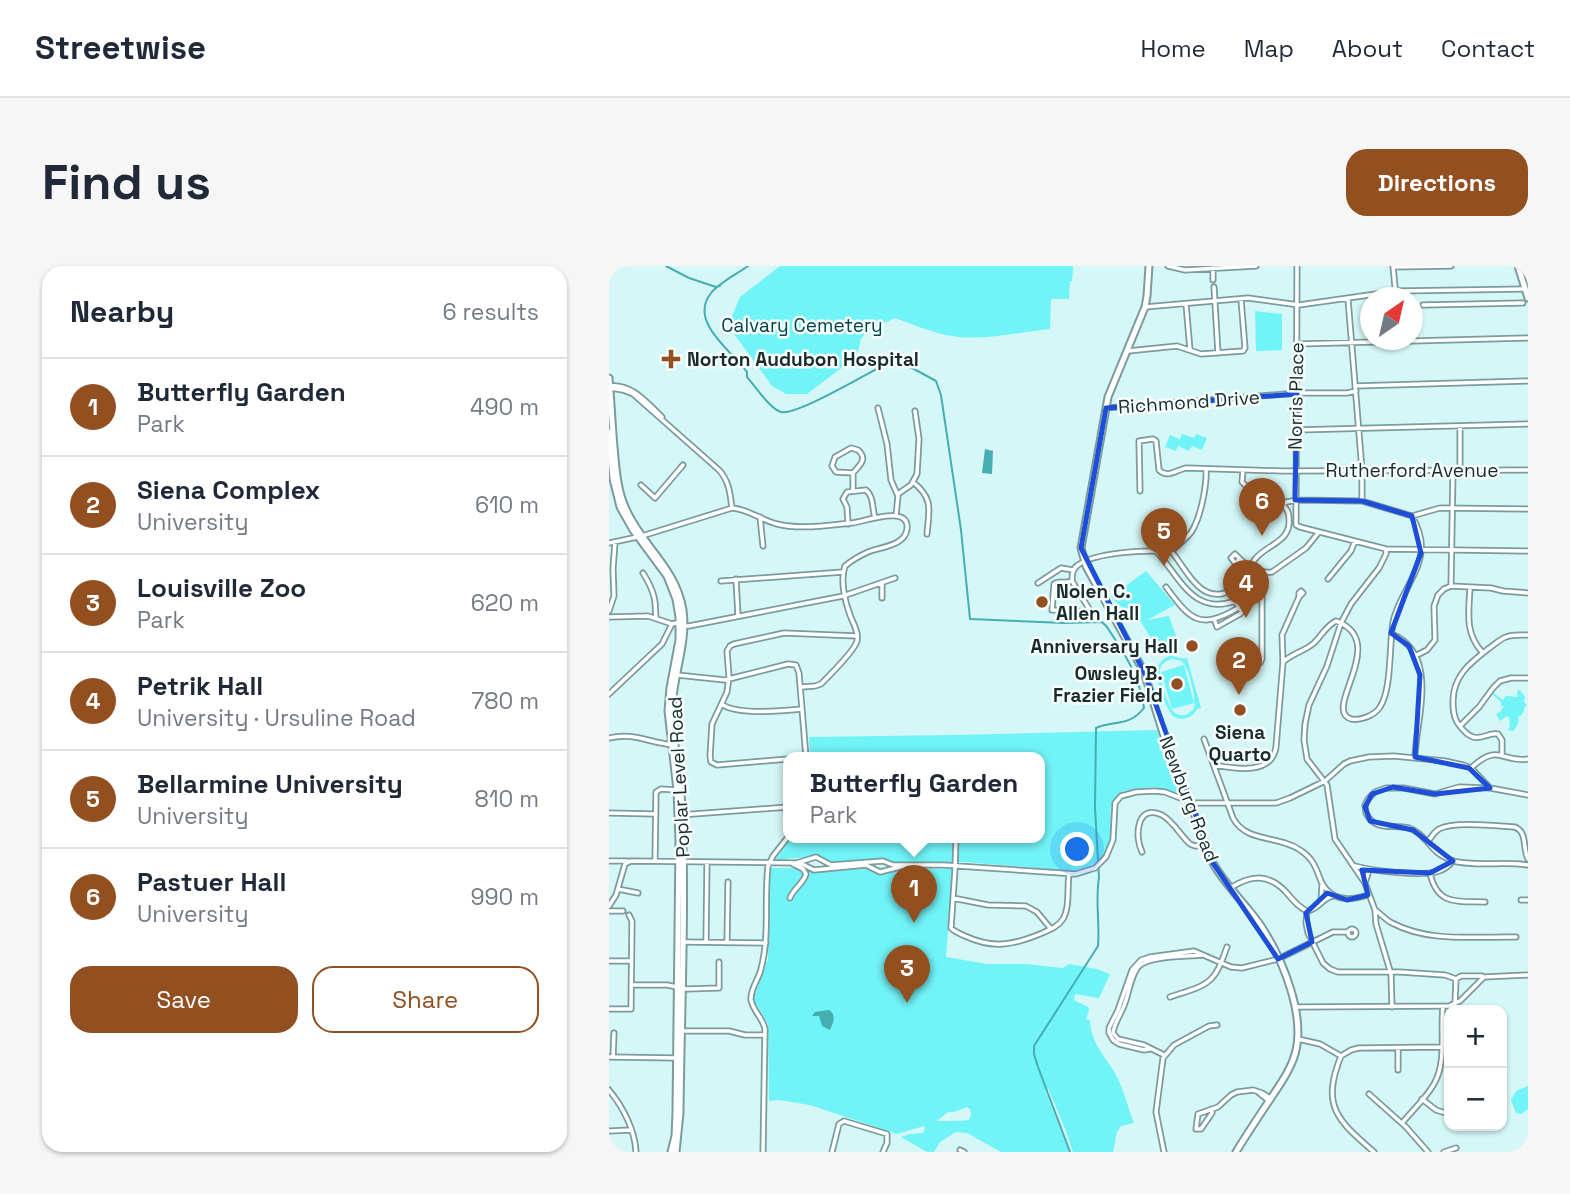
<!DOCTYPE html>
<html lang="en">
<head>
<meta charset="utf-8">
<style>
	body { margin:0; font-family:"Space Grotesk",sans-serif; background:#f6f6f7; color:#1f2937 }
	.controls { position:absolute; right:21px; bottom:21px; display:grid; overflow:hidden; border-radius:14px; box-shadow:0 2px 5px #0004 }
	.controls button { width:63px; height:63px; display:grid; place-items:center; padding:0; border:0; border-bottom:2px solid #e0e1e3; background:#fff; color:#1f2937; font:35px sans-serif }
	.compass { position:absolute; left:751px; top:21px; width:63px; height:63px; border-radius:50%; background:#fff; box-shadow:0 2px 5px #0004; rotate:34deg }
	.you { position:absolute; left:469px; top:584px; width:24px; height:24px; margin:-18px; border:5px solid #fff; border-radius:50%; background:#1a73e8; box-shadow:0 0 0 10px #1a73e833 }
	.badge { display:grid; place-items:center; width:46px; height:46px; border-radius:50%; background:#924f20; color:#fff; font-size:23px; font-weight:700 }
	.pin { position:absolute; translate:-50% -58px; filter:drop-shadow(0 2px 4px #0008) }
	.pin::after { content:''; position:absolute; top:37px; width:24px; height:21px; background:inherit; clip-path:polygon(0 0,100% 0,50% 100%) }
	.popup { position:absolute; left:174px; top:486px; width:262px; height:91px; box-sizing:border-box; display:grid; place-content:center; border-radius:14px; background:#fff; filter:drop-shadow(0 2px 5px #0005); font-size:23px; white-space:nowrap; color:#747a83 }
	.popup b { font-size:26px; color:#1f2937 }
	.popup::after { content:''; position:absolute; left:50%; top:100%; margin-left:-14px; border:14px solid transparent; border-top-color:#fff }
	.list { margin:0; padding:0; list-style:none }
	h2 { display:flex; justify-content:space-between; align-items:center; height:91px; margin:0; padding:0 28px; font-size:30px }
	h2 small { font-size:23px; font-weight:400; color:#747a83 }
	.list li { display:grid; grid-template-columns:46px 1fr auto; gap:21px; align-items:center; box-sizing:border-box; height:98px; padding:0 28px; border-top:2px solid #e0e1e3 }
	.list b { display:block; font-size:26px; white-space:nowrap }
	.list p { margin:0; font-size:23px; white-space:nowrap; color:#747a83 }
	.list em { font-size:23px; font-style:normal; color:#747a83 }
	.actions { display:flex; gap:14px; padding:21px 28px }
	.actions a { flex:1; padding:16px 0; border:2px solid #924f20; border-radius:21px; text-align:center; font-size:24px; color:#924f20 }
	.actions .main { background:#924f20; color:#fff }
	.map { position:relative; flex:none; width:919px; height:886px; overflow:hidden; border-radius:21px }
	header { display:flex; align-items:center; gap:42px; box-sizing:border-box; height:98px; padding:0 35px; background:#fff; border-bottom:2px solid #e0e1e3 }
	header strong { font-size:33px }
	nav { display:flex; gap:38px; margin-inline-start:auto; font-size:24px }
	.intro { display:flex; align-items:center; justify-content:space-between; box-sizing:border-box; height:168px; padding:0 42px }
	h1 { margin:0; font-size:49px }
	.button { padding:18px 32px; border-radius:21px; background:#924f20; color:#fff; font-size:24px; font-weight:700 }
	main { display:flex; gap:42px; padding:0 42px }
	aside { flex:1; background:#fff; border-radius:21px; box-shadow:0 2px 5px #0004 }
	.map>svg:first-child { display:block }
</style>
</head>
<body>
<header>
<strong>Streetwise</strong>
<nav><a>Home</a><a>Map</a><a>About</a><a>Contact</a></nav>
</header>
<div class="intro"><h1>Find us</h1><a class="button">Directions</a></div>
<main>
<aside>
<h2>Nearby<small>6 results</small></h2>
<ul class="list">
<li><span class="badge">1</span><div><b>Butterfly Garden</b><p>Park</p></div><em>490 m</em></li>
<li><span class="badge">2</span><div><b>Siena Complex</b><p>University</p></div><em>610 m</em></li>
<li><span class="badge">3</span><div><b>Louisville Zoo</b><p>Park</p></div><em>620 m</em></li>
<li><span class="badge">4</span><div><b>Petrik Hall</b><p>University · Ursuline Road</p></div><em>780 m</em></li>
<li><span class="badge">5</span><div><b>Bellarmine University</b><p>University</p></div><em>810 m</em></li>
<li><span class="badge">6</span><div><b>Pastuer Hall</b><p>University</p></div><em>990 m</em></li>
</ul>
<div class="actions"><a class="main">Save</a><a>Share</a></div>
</aside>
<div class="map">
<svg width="919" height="886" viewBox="0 0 919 886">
	<rect width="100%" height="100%" fill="#d5f7f7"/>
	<path fill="#71f4f8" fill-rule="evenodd" d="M171 0H464L463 15H461L460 33H442L441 63C410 66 374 75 343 70 324 67 305 59 286 52L259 64 252 73 248 90 198 128H177L163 120 125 68 123 50 131 31Z
		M646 45 673 48V84L647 85Z
		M573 168 585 172 587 168 598 172 593 184 583 180 580 185 569 180 567 185 556 181 561 169 571 173Z
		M537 305 566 339 538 354 560 350 569 376 545 377 532 356 518 347 502 331Z
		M560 390C566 389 572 394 578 392L592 442 588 443C583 452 575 455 565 451 557 444 546 413 548 403 550 396 554 393 560 390ZM563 393C568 394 570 393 574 397 581 404 587 434 585 443L577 449C572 449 570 450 566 447 560 443 550 412 551 404 552 397 557 395 563 393Z
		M575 399 585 437 563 443 552 406Z
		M911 424 916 431 915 436 918 439 915 442V446L913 447 912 450H909C911 456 908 461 904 465L899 464 901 460 900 451 898 450 891 455 887 448 891 446 895 440H892V436L882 427 883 426 894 434 897 430 909 431 908 425Z
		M548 464 571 526 567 527 544 521 514 525C510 529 505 533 503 538 500 545 503 553 503 560 502 590 489 600 462 605L355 596H221L207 589 199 591 166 594 183 571H431V491H201L200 471 345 469Z
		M160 602 344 603 337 691 378 698H416L454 702 460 698 488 703 501 708 490 732 466 728 465 734 479 741 480 744 477 753 481 754C482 778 496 789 507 809 515 824 519 842 525 857L512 860 508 866 504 886H464L457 865 439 822 436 824 460 886H392L358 867 347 866 331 876 325 886H318L292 871 301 868 314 867 316 863 315 860 288 868 201 839 170 834 160 835 159 758 144 733 159 693ZM358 841 361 843 362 849 360 854C355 855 333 855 328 855L339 846H345Z
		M919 820V843L912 848 907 847 902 834 907 825Z"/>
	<path fill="#45aeb1" d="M376 183 384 185 383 208 373 207Z
		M220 744C228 749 224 757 221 764L213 760 210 750H203L206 746Z"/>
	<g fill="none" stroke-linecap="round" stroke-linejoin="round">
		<path stroke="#45aeb1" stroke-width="2" d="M57 0 80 12 107 21 111 20
			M139 0C128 8 110 17 102 27 79 56 123 85 138 106V111C146 120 161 143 172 146 187 150 259 107 277 98L286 95 305 103 327 115 332 129 352 264 361 353 455 357 493 356 498 361C516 389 530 408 535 442 520 461 506 454 487 462L486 542 490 612C486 634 491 657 489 680L425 780V788L429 801 461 886"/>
		<defs>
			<path id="minor" d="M559 0 576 4 647 0
				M688 0 687 259 691 261 777 283 919 285
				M784 0 787 32
				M784 1 842 0
				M604 14V2
				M605 21 609 87
				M739 33 753 204V235
				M577 38 581 84
				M814 39 914 37
				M536 41 639 32 690 39 788 25 916 23
				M688 78 919 72
				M519 85 568 80 592 88 634 85 636 82 632 33
				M0 120C23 117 38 137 53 151
				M746 120 919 115
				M1 122 14 124 24 128 110 204C120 215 121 227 123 242
				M269 142 278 178 282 214 289 230 287 250
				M497 142 690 127H738L747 125
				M851 160V203
				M687 164 919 158
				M634 204 633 216 647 230 672 231 674 238
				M304 216C325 233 320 244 318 268
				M32 219 46 232 74 199
				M244 225V207C251 199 259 193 249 184L242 182 226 191 223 200 227 206 244 207
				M531 225 530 175 544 173 547 175 550 204C559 213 568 203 578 202L673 205 919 204
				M289 228 302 219 308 208 310 173 306 145
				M151 251 154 280
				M239 258 238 241 234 233 238 226 257 224C265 231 263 242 266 252
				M0 277 33 270 123 242C139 243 152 254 168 258 192 264 219 259 243 257 254 256 301 238 298 263 296 280 271 281 259 286 250 290 242 295 236 300 231 314 236 336 241 349 244 357 250 366 248 375 246 384 220 410 212 418L206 420 192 421
				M560 280 563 284 560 286 557 283Z
				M777 283V288L770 302 742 338 732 357 718 400 700 439 696 458 695 474 698 493 718 519 726 573 756 617 766 644 767 658 782 708 783 741
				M547 285C571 311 584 350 626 335L633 346
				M563 285C569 278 579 272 583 265 592 250 598 219 597 203
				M563 286C572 297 585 321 598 326 623 337 635 307 647 292 658 279 682 275 680 254 680 247 679 244 674 239L677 236 689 234 753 235 803 250 831 242 919 243
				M631 293 626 288 622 292 626 297 631 293C640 301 650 308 663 306L697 282 710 266
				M34 307C39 315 43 322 45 331 47 338 46 345 47 351
				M127 313 129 350
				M719 313 742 285 746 275
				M112 315 234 306
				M463 315 482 346 443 344 445 318C450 314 457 318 463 315 463 309 463 303 469 299 485 287 538 283 558 286
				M429 317 452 302 464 304
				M842 320 844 204
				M557 321C581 353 590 365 629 342
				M861 321C860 346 855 367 874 387
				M273 332V317
				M0 345 5 330 4 303 6 276
				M0 351 39 350 63 358 67 357 71 360H80L234 330 286 312
				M605 353 608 361 631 348 654 321
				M783 368C831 389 807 452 806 491
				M806 390 818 384 826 374 825 340 829 329 835 323 842 320 882 322 894 325 919 327
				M674 396C684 387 696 385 705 377 713 369 717 360 727 355 782 375 712 444 742 453 752 455 766 449 771 441 783 423 780 379 784 356 789 331 809 311 812 286 814 273 809 261 803 250
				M651 397 653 393V306
				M68 409 116 414 179 398 187 399 190 407 197 491
				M0 428 53 378 63 358
				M114 439C130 449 174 445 193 443
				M851 460 870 441 884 422 891 415 902 412H919
				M0 472C24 466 41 477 65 479
				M595 473 624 552C637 577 670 569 691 584 704 592 707 602 712 615 721 635 741 635 759 629
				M893 489V474L889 468C880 466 873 474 864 471 857 469 852 462 848 456 844 449 844 442 844 435 844 410 861 397 879 383 885 379 891 373 897 371 904 368 912 369 919 369
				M179 493 108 499 102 496 101 490 103 458 118 426 120 411 118 385 121 380 125 378 175 367 248 370
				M606 499C627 503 663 509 667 481L674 396 673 369 690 331V327L692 325 694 327 690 331
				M862 502C890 476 892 497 919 493
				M0 547 47 548
				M71 549 179 541
				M347 571 346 603 342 662C346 666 351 668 356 670 384 683 404 679 431 668 440 664 449 661 454 653 461 641 458 622 460 608
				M819 576C822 571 825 566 830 563 845 555 888 560 906 561 919 567 913 581 919 593
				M533 586C525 570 528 537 553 549 564 555 572 570 581 578L586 580 596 579
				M0 595H19
				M46 595 47 526 52 523 68 524
				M844 595C839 593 834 591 829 587 819 579 813 566 800 562 783 558 766 566 757 547L756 539 759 533 766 526 777 522H795L826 528 850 521 880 522
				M184 598 207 591 222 599 274 595 284 599H334L467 608 486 602 497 591 504 574 506 537 512 530 527 526 545 525 556 526 584 537H667L681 532 716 515 735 498 741 495 760 491 785 490 836 495 854 499 862 502 881 522 919 529
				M746 600C764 605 813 611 830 605 836 603 840 600 844 595 869 601 894 595 919 599
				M821 607C828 640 849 635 876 636
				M756 617 760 604
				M621 622C642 609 659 607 677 626 684 634 689 641 698 645 711 643 713 631 725 630
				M9 623 29 627
				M181 632C184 623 195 617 197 608L194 603 186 599
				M344 632 379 639 417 640 428 646 442 663
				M912 634H919
				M712 636 713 619
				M0 640 7 629 16 598 22 595 188 597 195 599 205 604 257 599 271 606 295 600
				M766 644C772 648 777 654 783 657 821 677 866 670 907 671
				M0 645H14
				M698 645 697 657 699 667 714 697 721 703 729 706H791L836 709 847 713
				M739 667a4 4 0 1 1 8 0a4 4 0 1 1-8 0Z
				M75 676 157 677
				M97 676 98 596
				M118 677 119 616
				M0 695H22
				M847 713 852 710H873
				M22 719H58L78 723 110 722V696
				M561 731C574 726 593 723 603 712 611 704 614 691 618 681
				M846 738 847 713
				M687 741 840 740 851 735 875 711 919 709
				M0 743H22L23 655 20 649
				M73 765H120L136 769H156
				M689 773 711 778 732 790
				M789 782V804
				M541 783 535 784 510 778 504 774 500 767V762L509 744 523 704 532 694 541 691 585 685 622 701 633 702 669 693 724 666H739
				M555 789 535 779 509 773 504 767C505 757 513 747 516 737 520 726 522 710 529 701 540 689 578 691 593 689
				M732 790C712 840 728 854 765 886
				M732 790 742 784 750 782 832 781
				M0 791 68 792
				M4 791 5 767
				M0 824C14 841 26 864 27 886
				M649 826 660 835
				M760 828 797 861 819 886
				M813 833 827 844 840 848
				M603 843V847L592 863H587L589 848 609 841 622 829 628 826 644 824 653 827 661 832
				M793 857C803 845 817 832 825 818 838 795 831 766 834 740
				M0 865 22 864
				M351 884 355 886
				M154 886 156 763C154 752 144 745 142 734 141 723 150 713 152 703 161 669 155 634 159 600L164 590 179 571
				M223 886 230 858 235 855 278 868V877L274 886
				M555 886 547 846 554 792 565 779 600 760 608 759
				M835 886 847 882"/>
			<path id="major" d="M540 0 538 30 536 41 499 131 472 282 477 300 535 406 554 467 604 597C616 619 635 636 650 657 673 691 700 754 684 794 679 808 670 820 662 832 650 850 638 868 627 886
				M909 0 919 32
				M0 112C2 135 3 158 5 181 7 202 8 224 17 243 33 280 67 301 74 344 79 380 62 413 63 449 65 481 72 512 73 544 77 645 72 746 71 847L67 886
				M0 166 4 213 11 241 24 264 58 310 67 333 70 351V374L61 422 59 445 68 524 70 575 67 847 66 870 62 886"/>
		</defs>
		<use href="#minor" stroke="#7c9b9c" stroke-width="7"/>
		<use href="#major" stroke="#7c9b9c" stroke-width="9"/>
		<use href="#minor" stroke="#fff" stroke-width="3.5"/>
		<use href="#major" stroke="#fff" stroke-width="5"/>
	</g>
	<path fill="none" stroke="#1d4ed8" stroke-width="5" stroke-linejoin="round" d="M688 128 686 234 753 235 803 250 812 287 782 367 800 380 811 409 806 491 860 502 881 522 826 528 784 521 763 528 756 541 761 555 804 564 844 595 821 607 753 604 759 629 738 634 718 627 697 647 703 676 669 693 604 597 535 406 472 282 497 142Z"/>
	<g fill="#924f20" stroke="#f7fefe" stroke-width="2.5">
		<path d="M58.5 82.5h7v7h7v7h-7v7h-7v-7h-7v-7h7z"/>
		<circle cx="433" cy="336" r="7"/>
		<circle cx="583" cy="380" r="7"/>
		<circle cx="568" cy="418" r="7"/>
		<circle cx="631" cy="444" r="7"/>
	</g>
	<g text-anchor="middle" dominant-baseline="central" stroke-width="5" stroke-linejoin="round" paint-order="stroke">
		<g font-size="19" fill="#004446" stroke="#f7fefe">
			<text x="193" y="59">Calvary Cemetery</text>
		</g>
		<g font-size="19" font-weight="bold" fill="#1d2a2a" stroke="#f7fefe" text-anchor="start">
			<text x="78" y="93">Norton Audubon Hospital</text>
			<text x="447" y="325">Nolen C.<tspan x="447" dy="22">Allen Hall</tspan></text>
			<text x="569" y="380" text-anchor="end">Anniversary Hall</text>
			<text x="554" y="407" text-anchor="end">Owsley B.<tspan x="554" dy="22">Frazier Field</tspan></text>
			<text x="631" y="466" text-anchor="middle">Siena<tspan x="631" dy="22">Quarto</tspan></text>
		</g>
		<g font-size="19" fill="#1d2a2a" stroke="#f7fefe">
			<text transform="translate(687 130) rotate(-89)">Norris Place</text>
			<text transform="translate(580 136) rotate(-4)">Richmond Drive</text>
			<text x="803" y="204">Rutherford Avenue</text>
			<text transform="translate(70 511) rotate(-93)">Poplar Level Road</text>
			<text transform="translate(580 533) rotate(69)">Newburg Road</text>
		</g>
	</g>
</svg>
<div class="controls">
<button>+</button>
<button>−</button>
</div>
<svg class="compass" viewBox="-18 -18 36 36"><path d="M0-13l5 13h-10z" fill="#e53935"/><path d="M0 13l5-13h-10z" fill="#747a83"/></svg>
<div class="you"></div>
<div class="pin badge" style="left:305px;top:657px">1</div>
<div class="popup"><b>Butterfly Garden</b>Park</div>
<div class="pin badge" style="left:630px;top:429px">2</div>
<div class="pin badge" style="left:298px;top:737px">3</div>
<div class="pin badge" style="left:637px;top:352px">4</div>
<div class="pin badge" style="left:555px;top:300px">5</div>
<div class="pin badge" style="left:653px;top:270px">6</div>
</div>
</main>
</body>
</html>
